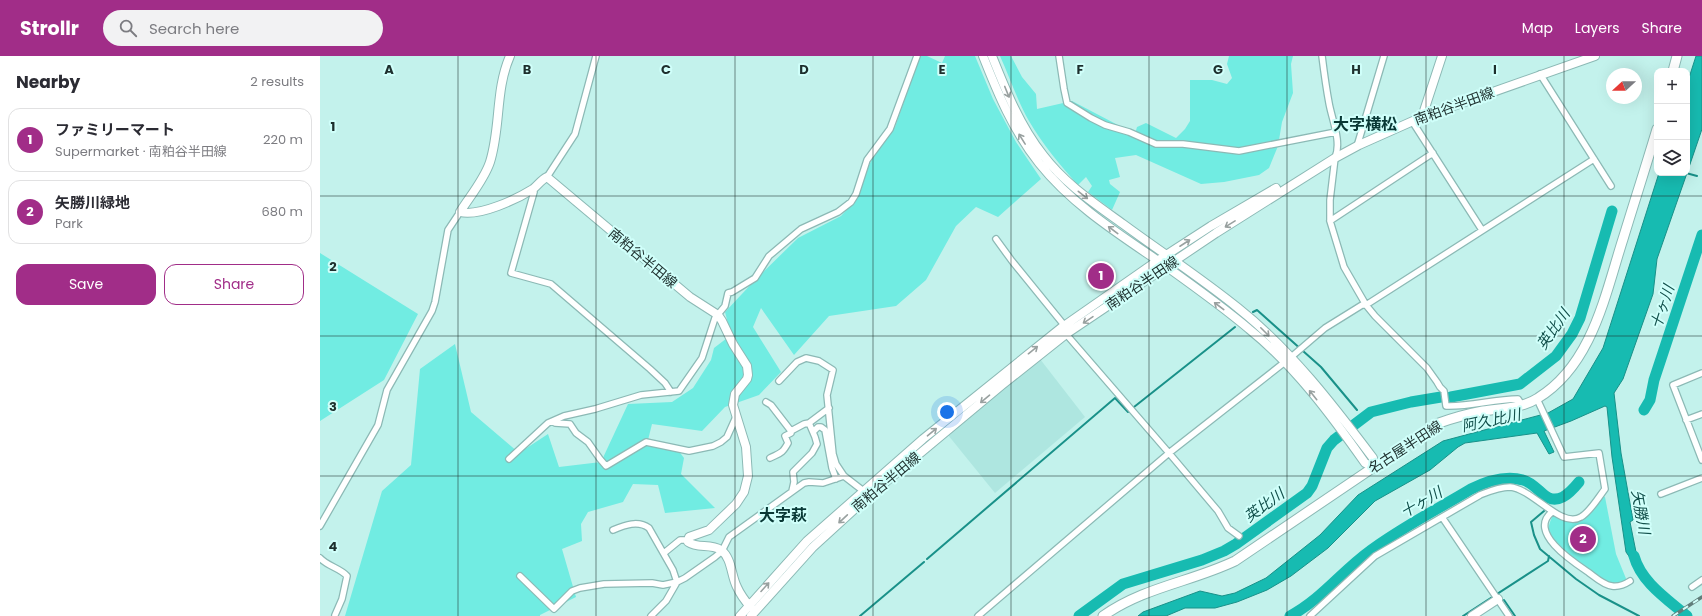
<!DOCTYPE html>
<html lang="en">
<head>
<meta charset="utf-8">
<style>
	body { margin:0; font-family:Poppins,"Noto Sans JP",sans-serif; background:#f2f2f3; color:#2b2b33 }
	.controls { position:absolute; right:12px; top:12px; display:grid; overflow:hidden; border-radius:8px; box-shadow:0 4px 16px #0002 }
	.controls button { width:36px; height:36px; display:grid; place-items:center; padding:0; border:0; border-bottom:1px solid #e1e1e2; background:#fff; color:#2b2b33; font:20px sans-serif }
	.compass { position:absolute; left:1286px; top:12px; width:36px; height:36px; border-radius:50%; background:#fff; box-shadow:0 4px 16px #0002; rotate:249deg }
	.you { position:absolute; left:627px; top:356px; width:14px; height:14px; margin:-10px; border:3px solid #fff; border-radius:50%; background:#1a73e8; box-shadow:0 0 0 6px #1a73e833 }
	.badge { display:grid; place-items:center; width:26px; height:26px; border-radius:50%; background:#a12d88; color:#fff; font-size:13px; font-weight:700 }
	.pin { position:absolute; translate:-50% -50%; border:2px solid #fff; box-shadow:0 1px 4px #0006 }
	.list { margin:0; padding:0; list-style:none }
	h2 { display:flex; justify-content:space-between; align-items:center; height:52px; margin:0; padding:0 16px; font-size:17px }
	h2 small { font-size:13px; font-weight:400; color:#7c7c81 }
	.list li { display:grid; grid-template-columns:26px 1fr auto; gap:12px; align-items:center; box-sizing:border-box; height:64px; margin:0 8px 8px; padding:0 8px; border:1px solid #e1e1e2; border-radius:12px }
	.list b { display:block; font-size:15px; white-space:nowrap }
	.list p { margin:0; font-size:13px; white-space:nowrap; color:#7c7c81 }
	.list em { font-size:13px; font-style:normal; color:#7c7c81 }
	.actions { display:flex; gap:8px; padding:12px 16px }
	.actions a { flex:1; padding:9px 0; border:1px solid #a12d88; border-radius:12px; text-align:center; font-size:14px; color:#a12d88 }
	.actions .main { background:#a12d88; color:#fff }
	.icon { flex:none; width:22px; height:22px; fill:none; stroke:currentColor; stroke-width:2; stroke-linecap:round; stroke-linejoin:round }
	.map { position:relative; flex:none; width:1382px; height:560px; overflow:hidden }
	header { display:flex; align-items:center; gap:24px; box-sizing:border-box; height:56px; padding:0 20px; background:#a12d88; color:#fff }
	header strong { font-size:19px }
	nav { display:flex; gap:22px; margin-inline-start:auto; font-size:14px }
	.search { width:280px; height:36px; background:#f2f2f3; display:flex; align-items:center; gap:10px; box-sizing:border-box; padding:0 14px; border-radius:22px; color:#7c7c81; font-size:15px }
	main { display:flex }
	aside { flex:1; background:#fff }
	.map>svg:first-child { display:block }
</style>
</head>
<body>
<header>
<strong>Strollr</strong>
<div class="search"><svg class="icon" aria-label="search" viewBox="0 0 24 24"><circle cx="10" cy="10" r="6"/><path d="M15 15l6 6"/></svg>Search here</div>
<nav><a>Map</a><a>Layers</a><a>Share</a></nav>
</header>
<main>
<aside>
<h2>Nearby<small>2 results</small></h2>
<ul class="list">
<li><span class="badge">1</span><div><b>ファミリーマート</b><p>Supermarket · 南粕谷半田線</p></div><em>220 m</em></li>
<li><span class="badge">2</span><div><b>矢勝川緑地</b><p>Park</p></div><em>680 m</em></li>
</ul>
<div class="actions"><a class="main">Save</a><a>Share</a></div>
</aside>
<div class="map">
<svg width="1382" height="560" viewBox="0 0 1382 560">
	<rect width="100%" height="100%" fill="#c3f2ec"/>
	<path fill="#aee6e0" d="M720 303 765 361 675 437 628 379Z"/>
	<path fill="#71ece2" d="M600 0H607L622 7 625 0H655L673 43 696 86 721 123 678 161 656 151 636 170 606 224 576 250 509 260 474 299 441 252 433 271 461 316 439 339 405 351 382 375 332 368 327 388 358 394 364 402 361 418 395 452 345 457 338 429 313 428 303 446 268 456 261 468 262 485 242 493 256 541 220 559V560H25L62 435 91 409 100 313 135 288 151 356 199 397 228 378 239 411 281 406 308 348 352 346 373 332 391 304 394 292 411 279 405 256 436 223 478 182 521 160 531 149 552 103 575 71Z
		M680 0H691L702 21 716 38 717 53 752 45 815 78 817 71 826 67 856 82 865 73 870 65V24H892L907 28 912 22 907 8 909 0H973L971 8 973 37 962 66 958 90 949 112 939 119 904 126 881 128 816 99 795 102 800 121 789 124 790 128 800 136 792 154 768 136 772 130 766 121 758 129C740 109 723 89 709 65 697 44 690 22 680 0Z
		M0 197 98 258 64 324 0 365Z
		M1283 440 1285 441 1296 498 1307 525C1301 528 1293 530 1287 527 1276 521 1232 486 1229 476 1228 470 1230 466 1232 461L1234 460C1241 462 1249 467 1256 466 1267 465 1276 448 1283 440Z"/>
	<path fill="#17bbb1" stroke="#199189" d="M1376 0H1382V73L1367 117V28Z
		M1339 117H1367L1337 203 1333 238 1303 323 1294 337 1301 397 1313 464 1310 466 1320 516 1306 496 1292 401 1287 351 1285 350 1251 365 1224 375 1234 396 1229 398 1217 377 1145 387 1138 391 1110 414 1055 445 1008 492 971 520 947 534 917 546 895 552H865L846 560H818L823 556 880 535 902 540 915 537 946 522 1000 479 1038 439 1123 385 1228 357 1253 343 1283 292Z"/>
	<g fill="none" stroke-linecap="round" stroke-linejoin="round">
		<path stroke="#199189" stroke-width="2" d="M1366 117 1377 120
			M933 256 937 254 1001 311 1037 354
			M814 351 915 271
			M1224 455 1211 466 1214 479 1220 493 1256 523 1279 539 1319 560
			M607 503 795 342 808 356
			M1184 544 1195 560
			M540 560 604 506
			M1143 560 1228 505 1229 500"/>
		<path stroke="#17bbb1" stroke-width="11" d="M1131 341 1200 328 1236 300 1252 278 1260 262 1292 155
			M1324 354 1330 344 1334 324 1382 179
			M1314 500C1321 526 1347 543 1367 560
			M759 560 803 528 882 504 904 495 916 488 987 437 992 430 1007 392 1014 384 1051 356 1091 346 1121 341
			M970 560C1002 543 1022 515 1050 495 1082 471 1118 453 1151 433 1167 425 1185 419 1203 424 1211 426 1217 433 1223 438 1237 451 1250 437 1259 426"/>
		<defs>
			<path id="street" d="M739 0 744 33 747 47 771 62 785 69 809 76 836 88H863L919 95 1016 76
				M1002 0C1004 16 1006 31 1009 47 1012 64 1022 86 1015 102L1010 144V165L1024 211 1046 249 1055 260 1107 312 1117 326 1120 331 1124 335 1126 350C1150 351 1174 343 1198 343L1202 349
				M1220 18 1291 130
				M1092 65 1162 174
				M1038 87 1064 0
				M227 121 255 78 276 0
				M212 133 214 136 191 217 231 228 330 313 345 327 351 336
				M1010 165 1113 97
				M676 183 692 205 744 269
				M746 278 849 397 898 455 908 472 919 480
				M1382 317 1353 329 1382 404
				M459 325 477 306 486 302 499 305 513 314 507 339 513 398 516 408 524 420
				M446 346 451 349 471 375V377L465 380 468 387C462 398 460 397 450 402
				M1366 364 1382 358
				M233 365 235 367 250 368 256 377 268 386 280 403 286 410 326 386 369 395 393 390 401 386 407 381 416 361
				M489 367 509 352
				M471 375 484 368 489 367 495 381 497 388 492 397 473 416 474 426 472 435
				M493 376 498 371H501L505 374 512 412 516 423
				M189 403 228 367 244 360 275 353 321 339 359 335 382 302 395 262 405 250 408 237 412 236 435 222 449 200 481 173 518 156 531 146 536 138 547 104 570 73 597 0
				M1341 438 1382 422
				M1232 456C1207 476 1253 506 1268 516 1275 521 1283 529 1292 530 1299 531 1304 529 1310 525
				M1122 461 1189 560
				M0 470 58 369 67 334 112 255 115 246 128 174 140 156
				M293 474C305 469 318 464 329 472L353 514 357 526 346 545 331 560
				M344 497 360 484H368
				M0 502C7 510 20 512 27 520L22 543 15 559
				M200 520 234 553 252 535 260 532 284 528 332 527 343 529 357 526 365 522 395 501 402 495 409 481 484 427 489 426 503 427 524 420 546 437
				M1372 531 1382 524
				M658 560 849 397 970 302 1005 272 1042 249H1046L1274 103
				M990 560 1055 500 1160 439C1170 435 1179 431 1190 431 1213 433 1241 473 1261 461 1270 456 1278 442 1285 433L1279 397 1244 401 1217 343"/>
			<path id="secondary" d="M190 0C175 34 181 71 170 106 164 124 150 140 140 156 159 161 197 143 213 133 218 129 221 124 227 121L370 241 398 259 402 265 413 288 427 310 428 319 427 323 415 338 413 349 426 391 428 420 424 436 416 448 389 474 369 481 368 486C378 493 390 487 401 494 412 502 411 520 417 531 420 538 426 546 431 552
				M663 0C678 38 693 74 719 107 753 150 802 180 847 211 875 231 903 251 929 273 975 310 1012 360 1045 407L1053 411V402C1013 349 971 294 918 252 881 222 841 196 803 168 774 147 745 128 723 99 700 70 686 35 672 0
				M1102 61 1122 0
				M420 560 487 485 603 383 741 272 837 205 891 170 956 132
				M431 560 493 491 550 439 682 329 746 278 896 177 1015 102 1039 89 1102 61 1275 0
				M1152 560 1178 543"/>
			<path id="primary" d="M1353 15 1357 0
				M783 560C824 531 871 526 915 505L1119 367C1133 362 1147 358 1163 355 1181 352 1201 353 1218 342 1272 309 1285 239 1303 183 1314 147 1326 110 1337 73"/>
		</defs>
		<use href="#street" stroke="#8cb9b5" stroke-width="8"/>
		<use href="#secondary" stroke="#8cb9b5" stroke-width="10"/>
		<use href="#primary" stroke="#8cb9b5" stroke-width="11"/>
		<use href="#street" stroke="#fff" stroke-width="5.5"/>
		<use href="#secondary" stroke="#fff" stroke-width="8"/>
		<use href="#primary" stroke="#fff" stroke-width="9"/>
		<defs>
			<path id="rail" d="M1353 560 1382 541"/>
		</defs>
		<use href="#rail" stroke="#617e7b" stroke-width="3.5"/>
		<use href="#rail" stroke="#d0fffa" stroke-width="2" stroke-dasharray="6" stroke-linecap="butt"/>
	</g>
	<defs><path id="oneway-shaft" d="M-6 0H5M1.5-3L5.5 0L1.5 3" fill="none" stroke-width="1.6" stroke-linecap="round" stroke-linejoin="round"/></defs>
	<g stroke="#99a1a0">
		<use href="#oneway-shaft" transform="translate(687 36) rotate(68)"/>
		<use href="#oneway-shaft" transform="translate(702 83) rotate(-122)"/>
		<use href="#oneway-shaft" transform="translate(763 139) rotate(38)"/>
		<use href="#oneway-shaft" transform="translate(910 168) rotate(148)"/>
		<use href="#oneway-shaft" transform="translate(793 174) rotate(-143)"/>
		<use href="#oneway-shaft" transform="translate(865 187) rotate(-33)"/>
		<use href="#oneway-shaft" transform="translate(899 250) rotate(-143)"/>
		<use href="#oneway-shaft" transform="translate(768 264) rotate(146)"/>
		<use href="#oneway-shaft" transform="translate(945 276) rotate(45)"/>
		<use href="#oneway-shaft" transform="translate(713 294) rotate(-39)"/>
		<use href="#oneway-shaft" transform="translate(993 339) rotate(-129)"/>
		<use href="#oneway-shaft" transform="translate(665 343) rotate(140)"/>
		<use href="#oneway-shaft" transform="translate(612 376) rotate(-40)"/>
		<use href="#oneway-shaft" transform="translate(523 463) rotate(137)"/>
		<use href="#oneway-shaft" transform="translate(445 531) rotate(-48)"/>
	</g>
	<path fill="none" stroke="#1d2f2d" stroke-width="1" stroke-opacity="0.55" d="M138 0V560M276 0V560M415 0V560M553 0V560M691 0V560M829 0V560M967 0V560M1106 0V560M1244 0V560M0 140H1382M0 280H1382M0 420H1382"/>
	<g text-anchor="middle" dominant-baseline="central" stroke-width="4" stroke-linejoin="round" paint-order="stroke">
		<g font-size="14" fill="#1d2f2d" stroke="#d0fffa">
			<text transform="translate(1134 50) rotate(-20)">南粕谷半田線</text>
			<text transform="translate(323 202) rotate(40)">南粕谷半田線</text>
			<text transform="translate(822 227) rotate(-34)">南粕谷半田線</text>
			<text transform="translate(1085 391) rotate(-33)">名古屋半田線</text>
			<text transform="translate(566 426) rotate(-40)">南粕谷半田線</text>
		</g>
		<g font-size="15" font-style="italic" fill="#12504b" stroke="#d0fffa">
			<text transform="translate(1342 251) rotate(-72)">十ヶ川</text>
			<text transform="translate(1233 273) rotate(-55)">英比川</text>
			<text transform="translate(1171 364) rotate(-12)">阿久比川</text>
			<text transform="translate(1101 446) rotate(-30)">十ヶ川</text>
			<text transform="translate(944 449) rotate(-36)">英比川</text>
			<text transform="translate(1321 456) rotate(80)">矢勝川</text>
		</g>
		<g font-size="16" font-weight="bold" fill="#093835" stroke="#d0fffa">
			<text x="1045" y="68">大字横松</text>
			<text x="463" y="459">大字萩</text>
		</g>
	</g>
	<g font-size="13" text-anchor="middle" font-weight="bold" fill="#1d2f2d" stroke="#d0fffa" stroke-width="4" stroke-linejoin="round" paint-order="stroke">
		<text x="69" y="18">A</text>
		<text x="207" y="18">B</text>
		<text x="346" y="18">C</text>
		<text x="484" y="18">D</text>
		<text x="622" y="18">E</text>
		<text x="760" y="18">F</text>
		<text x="898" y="18">G</text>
		<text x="1036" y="18">H</text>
		<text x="1175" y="18">I</text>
		<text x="13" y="75">1</text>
		<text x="13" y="215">2</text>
		<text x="13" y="355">3</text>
		<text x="13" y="495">4</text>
	</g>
</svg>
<div class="controls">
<button>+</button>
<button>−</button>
<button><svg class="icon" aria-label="layers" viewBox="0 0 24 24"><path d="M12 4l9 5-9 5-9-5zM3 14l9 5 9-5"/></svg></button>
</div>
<svg class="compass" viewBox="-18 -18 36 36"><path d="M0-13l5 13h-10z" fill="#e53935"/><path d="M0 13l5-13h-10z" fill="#7c7c81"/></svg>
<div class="you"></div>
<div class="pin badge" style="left:781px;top:220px">1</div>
<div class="pin badge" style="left:1263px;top:483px">2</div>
</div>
</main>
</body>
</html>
